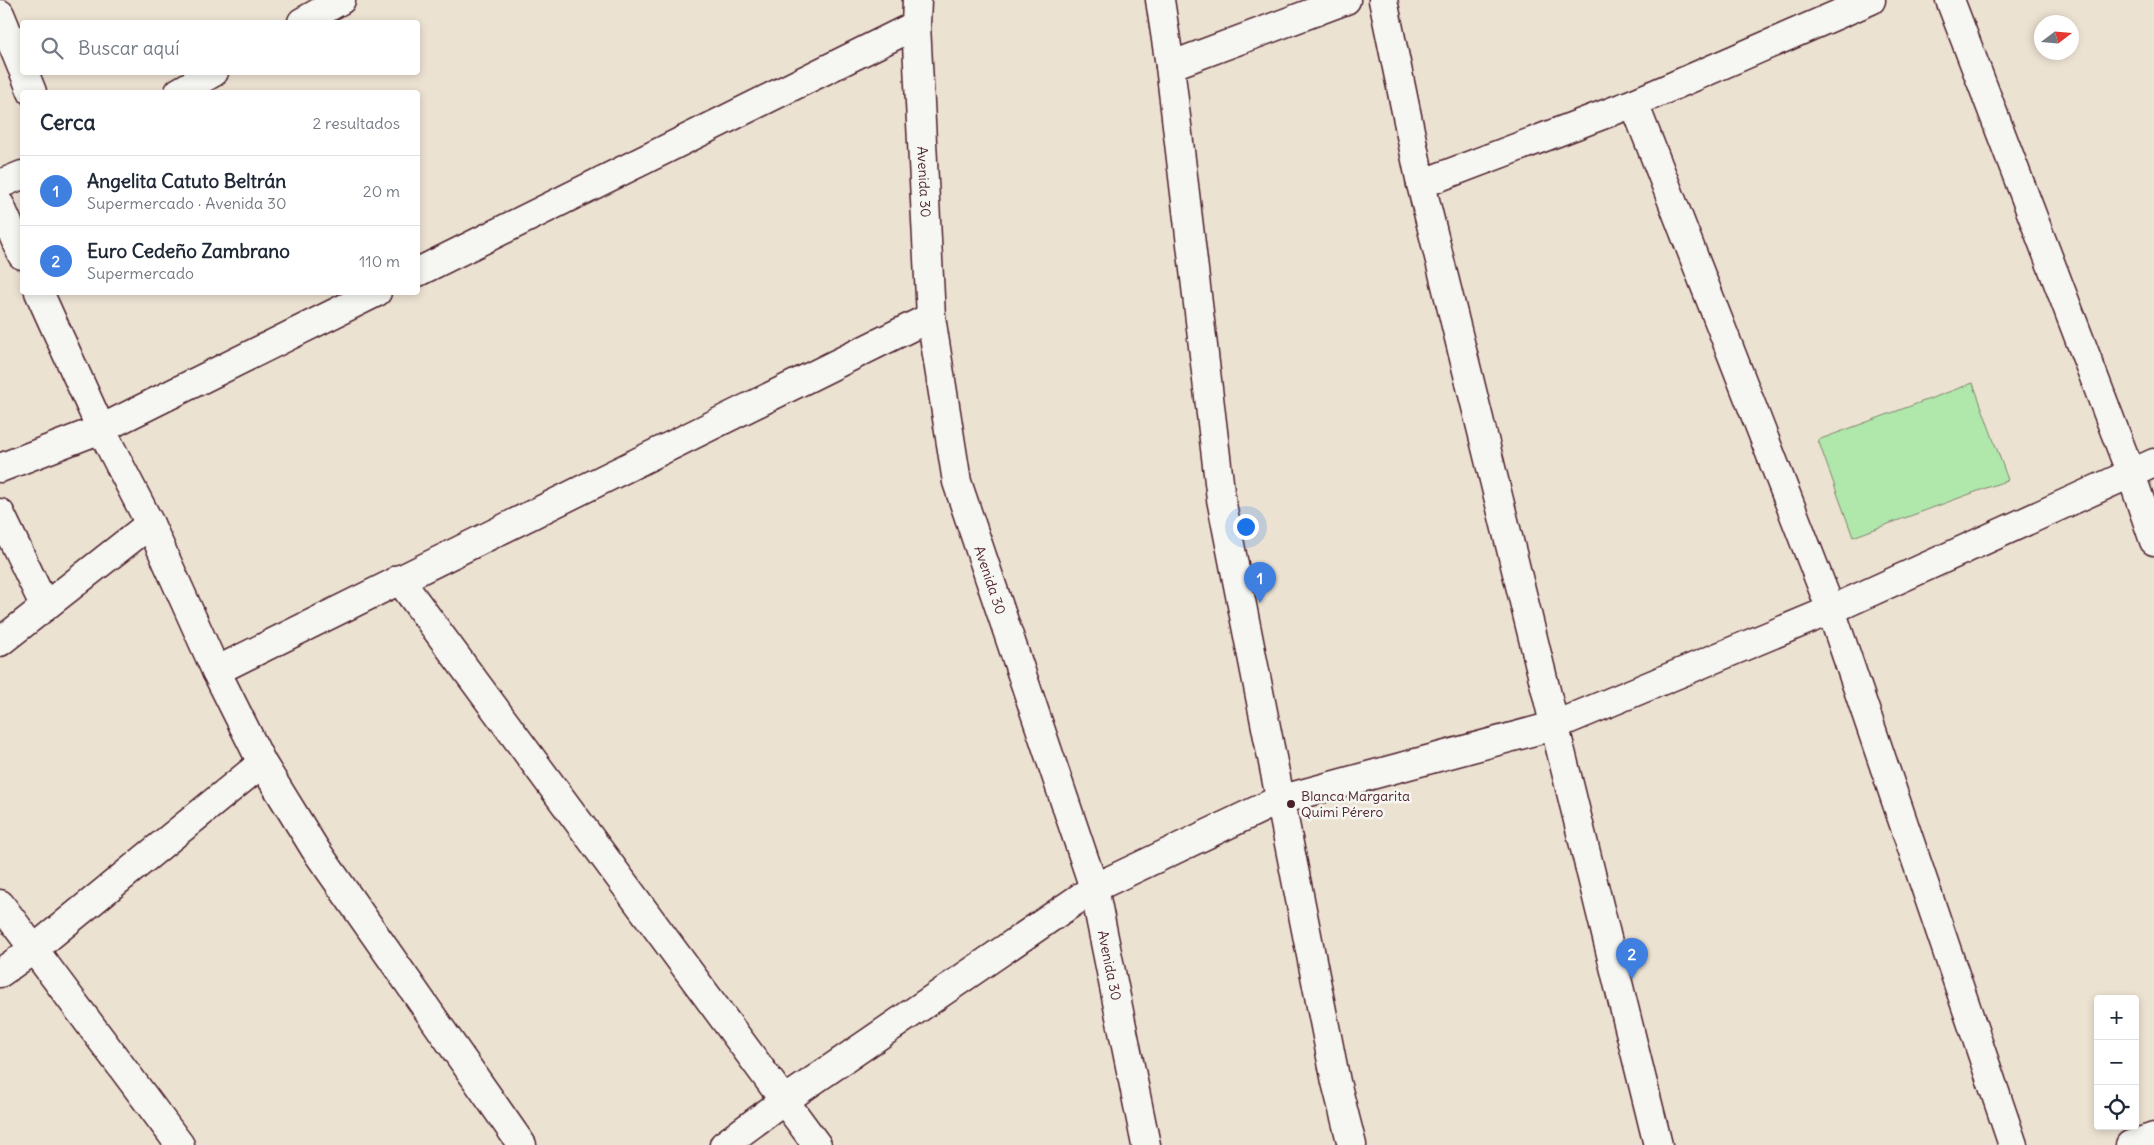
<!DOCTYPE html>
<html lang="es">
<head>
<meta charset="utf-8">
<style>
	body { margin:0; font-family:Delius,sans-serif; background:#f6f6f7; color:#1f2937 }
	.controls { position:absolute; right:15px; bottom:15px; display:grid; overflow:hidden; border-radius:5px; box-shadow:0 2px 8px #0003 }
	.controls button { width:45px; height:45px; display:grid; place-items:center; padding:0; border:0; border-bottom:1px solid #e0e1e3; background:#fff; color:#1f2937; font:25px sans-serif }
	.compass { position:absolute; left:2034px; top:15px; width:45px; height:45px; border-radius:50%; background:#fff; box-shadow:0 2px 8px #0003; rotate:74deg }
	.you { position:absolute; left:1245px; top:526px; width:18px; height:18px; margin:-12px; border:4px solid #fff; border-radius:50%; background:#1a73e8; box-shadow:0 0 0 8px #1a73e833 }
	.badge { display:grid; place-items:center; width:32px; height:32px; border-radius:50%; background:#ea580c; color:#fff; font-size:16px; font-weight:700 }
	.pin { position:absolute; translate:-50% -41px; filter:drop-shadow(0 1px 2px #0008) }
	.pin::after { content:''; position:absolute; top:26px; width:18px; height:15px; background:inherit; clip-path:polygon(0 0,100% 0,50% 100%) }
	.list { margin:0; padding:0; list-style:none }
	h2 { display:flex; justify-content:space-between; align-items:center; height:65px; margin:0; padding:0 20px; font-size:21px }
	h2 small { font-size:16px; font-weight:400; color:#747a83 }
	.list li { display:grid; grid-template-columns:32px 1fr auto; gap:15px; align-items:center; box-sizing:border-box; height:70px; padding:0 20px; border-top:1px solid #e0e1e3 }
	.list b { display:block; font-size:19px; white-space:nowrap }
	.list p { margin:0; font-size:16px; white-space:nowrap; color:#747a83 }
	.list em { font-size:16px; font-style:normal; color:#747a83 }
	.icon { flex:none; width:28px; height:28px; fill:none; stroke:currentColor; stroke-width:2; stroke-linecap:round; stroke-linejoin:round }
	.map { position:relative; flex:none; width:2154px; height:1145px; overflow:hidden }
	.search { position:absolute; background:#fff; box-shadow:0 2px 8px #0003; left:20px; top:20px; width:400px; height:55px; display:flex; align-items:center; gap:12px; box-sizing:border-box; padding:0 18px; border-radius:5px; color:#747a83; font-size:19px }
	.panel { position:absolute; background:#fff; box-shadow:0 2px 8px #0003; left:20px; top:90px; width:400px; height:205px; border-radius:5px }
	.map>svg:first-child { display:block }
</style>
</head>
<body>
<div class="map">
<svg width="2154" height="1145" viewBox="0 0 2154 1145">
	<rect width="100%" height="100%" fill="#ece2d2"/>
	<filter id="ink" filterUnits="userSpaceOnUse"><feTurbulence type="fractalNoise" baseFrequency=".02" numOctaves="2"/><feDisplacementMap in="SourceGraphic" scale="10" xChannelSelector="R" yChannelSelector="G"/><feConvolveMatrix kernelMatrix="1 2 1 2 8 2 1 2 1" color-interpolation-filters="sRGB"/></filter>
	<g filter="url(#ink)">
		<path fill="#b0e8ac" stroke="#7d846c" d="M1973 383 2008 480 1853 537 1818 440Z"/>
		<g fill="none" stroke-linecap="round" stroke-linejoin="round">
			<defs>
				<g id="street">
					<path id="s1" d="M917 0 916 25 931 317 957 482 1094 888 1146 1145"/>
					<path d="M1160 0 1170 66 1221 499 1336 1082 1352 1145"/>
					<path d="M1383 0 1421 184 1658 1145"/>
					<path d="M1950 0 2131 474 2154 541"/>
					<path d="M0 14 22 68"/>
					<path d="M302 22 341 0"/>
					<path d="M1170 66 1346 0"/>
					<path d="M24 72 32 92"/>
					<path d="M179 92 214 72"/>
					<path d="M1634 103 1871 0"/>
					<path d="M0 184 22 175"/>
					<path d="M1421 184 1634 103 1831 610 2013 1145"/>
					<path d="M0 205 22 255"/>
					<path d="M418 272 916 25"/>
					<path d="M39 292 101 429 150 524 216 671 262 763 315 849 522 1145"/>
					<path d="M0 468 101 429 377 292"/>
					<path d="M0 513 45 607"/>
					<path d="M399 579 817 1145"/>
					<path d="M0 642 150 524"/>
					<path d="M216 671 931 317"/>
					<path d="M0 904 180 1145"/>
					<path d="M0 973 34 949 262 763"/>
					<path d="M724 1145 785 1100 1094 888 1279 800 1553 726 1831 610 2154 463"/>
					<path d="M2130 1145 2154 1137"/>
				</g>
			</defs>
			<use href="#street" stroke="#4a1f2b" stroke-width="31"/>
			<use href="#street" stroke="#f6f6f2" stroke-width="28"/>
		</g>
	</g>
	<circle fill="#4a1f2b" stroke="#f6f6f2" stroke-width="2" cx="1291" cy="804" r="5"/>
	<g text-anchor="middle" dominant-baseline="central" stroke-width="5" stroke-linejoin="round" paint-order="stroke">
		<g font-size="14" fill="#4a1f2b" stroke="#f6f6f2">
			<text stroke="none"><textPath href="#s1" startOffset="182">Avenida 30</textPath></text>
			<text stroke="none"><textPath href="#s1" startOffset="588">Avenida 30</textPath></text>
			<text stroke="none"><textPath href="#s1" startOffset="992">Avenida 30</textPath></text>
		</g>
		<g font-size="14" fill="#4a1f2b" stroke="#f6f6f2" text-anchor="start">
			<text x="1301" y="796">Blanca Margarita<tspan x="1301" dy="16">Quimi Pérero</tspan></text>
		</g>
	</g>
</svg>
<div class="controls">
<button>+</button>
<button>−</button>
<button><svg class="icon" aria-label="locate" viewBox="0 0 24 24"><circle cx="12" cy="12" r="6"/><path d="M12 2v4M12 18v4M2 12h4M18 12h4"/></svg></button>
</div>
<svg class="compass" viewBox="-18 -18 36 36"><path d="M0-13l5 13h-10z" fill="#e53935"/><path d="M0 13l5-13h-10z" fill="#747a83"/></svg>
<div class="you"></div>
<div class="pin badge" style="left:1260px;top:603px;background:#3f7fe0">1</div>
<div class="pin badge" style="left:1632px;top:979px;background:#3f7fe0">2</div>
<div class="search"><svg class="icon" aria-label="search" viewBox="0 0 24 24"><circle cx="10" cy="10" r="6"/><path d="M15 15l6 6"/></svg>Buscar aquí</div>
<section class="panel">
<h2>Cerca<small>2 resultados</small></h2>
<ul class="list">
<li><span class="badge" style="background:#3f7fe0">1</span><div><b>Angelita Catuto Beltrán</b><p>Supermercado · Avenida 30</p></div><em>20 m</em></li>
<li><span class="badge" style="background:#3f7fe0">2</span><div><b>Euro Cedeño Zambrano</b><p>Supermercado</p></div><em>110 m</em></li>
</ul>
</section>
</div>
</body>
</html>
